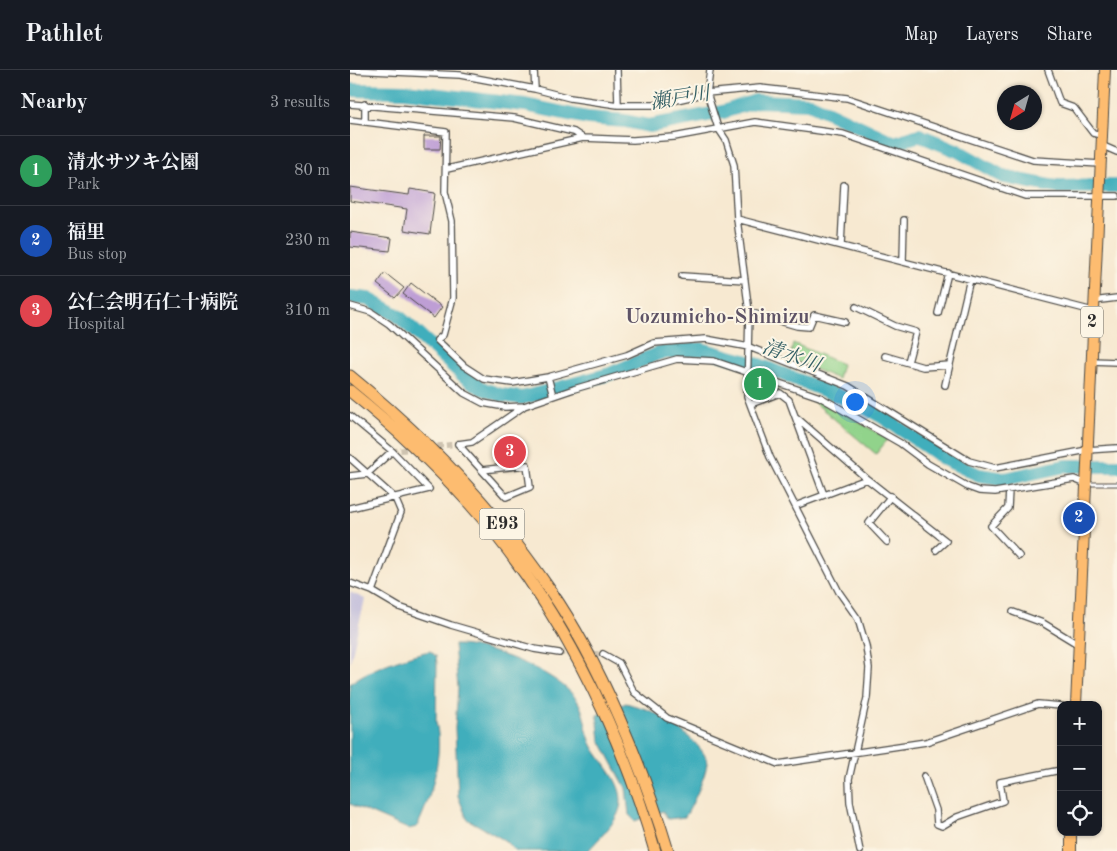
<!DOCTYPE html>
<html lang="en">
<head>
<meta charset="utf-8">
<style>
	body { margin:0; font-family:"Old Standard TT","Noto Serif JP",serif; background:#20242c; color:#f1f3f6 }
	.controls { position:absolute; right:15px; bottom:15px; display:grid; overflow:hidden; border-radius:10px; box-shadow:0 1px 4px #0004 }
	.controls button { width:45px; height:45px; display:grid; place-items:center; padding:0; border:0; border-bottom:1px solid #363941; background:#171b24; color:#f1f3f6; font:25px sans-serif }
	.compass { position:absolute; left:647px; top:15px; width:45px; height:45px; border-radius:50%; background:#171b24; box-shadow:0 1px 4px #0004; rotate:217deg }
	.you { position:absolute; left:504px; top:331px; width:18px; height:18px; margin:-12px; border:4px solid #fff; border-radius:50%; background:#1a73e8; box-shadow:0 0 0 8px #1a73e833 }
	.badge { display:grid; place-items:center; width:32px; height:32px; border-radius:50%; background:#0b8043; color:#fff; font-size:16px; font-weight:700 }
	.pin { position:absolute; translate:-50% -50%; border:2px solid #fff; box-shadow:0 1px 5px #0006 }
	.list { margin:0; padding:0; list-style:none }
	h2 { display:flex; justify-content:space-between; align-items:center; height:65px; margin:0; padding:0 20px; font-size:21px }
	h2 small { font-size:16px; font-weight:400; color:#9ea1a6 }
	.list li { display:grid; grid-template-columns:32px 1fr auto; gap:15px; align-items:center; box-sizing:border-box; height:70px; padding:0 20px; border-top:1px solid #363941 }
	.list b { display:block; font-size:19px; white-space:nowrap }
	.list p { margin:0; font-size:16px; white-space:nowrap; color:#9ea1a6 }
	.list em { font-size:16px; font-style:normal; color:#9ea1a6 }
	.icon { flex:none; width:28px; height:28px; fill:none; stroke:currentColor; stroke-width:2; stroke-linecap:round; stroke-linejoin:round }
	.map { position:relative; flex:none; width:767px; height:781px; overflow:hidden }
	header { display:flex; align-items:center; gap:30px; box-sizing:border-box; height:70px; padding:0 25px; background:#171b24; border-bottom:1px solid #363941 }
	header strong { font-size:24px }
	nav { display:flex; gap:28px; margin-inline-start:auto; font-size:18px }
	main { display:flex }
	aside { flex:1; background:#171b24 }
	.map>svg:first-child { display:block }
</style>
</head>
<body>
<header>
<strong>Pathlet</strong>
<nav><a>Map</a><a>Layers</a><a>Share</a></nav>
</header>
<main>
<aside>
<h2>Nearby<small>3 results</small></h2>
<ul class="list">
<li><span class="badge" style="background:#2e9e5b">1</span><div><b>清水サツキ公園</b><p>Park</p></div><em>80 m</em></li>
<li><span class="badge" style="background:#1a4fb4">2</span><div><b>福里</b><p>Bus stop</p></div><em>230 m</em></li>
<li><span class="badge" style="background:#e0444e">3</span><div><b>公仁会明石仁十病院</b><p>Hospital</p></div><em>310 m</em></li>
</ul>
</aside>
<div class="map">
<svg width="767" height="781" viewBox="0 0 767 781">
	<rect width="100%" height="100%" fill="#fcf5e5"/>
	<filter id="ink" filterUnits="userSpaceOnUse"><feTurbulence type="fractalNoise" baseFrequency=".02" numOctaves="2"/><feDisplacementMap in="SourceGraphic" scale="10" xChannelSelector="R" yChannelSelector="G"/><feConvolveMatrix kernelMatrix="1 2 1 2 8 2 1 2 1" color-interpolation-filters="sRGB"/></filter>
	<filter id="wash" filterUnits="userSpaceOnUse"><feTurbulence type="fractalNoise" baseFrequency=".0096" numOctaves="4" result="noise"/><feDisplacementMap in="SourceGraphic" scale="20" xChannelSelector="R" yChannelSelector="G"/><feGaussianBlur stdDeviation="1.12" result="paint"/><feColorMatrix in="noise" values="0 0 0 0 0 0 0 0 0 0 0 0 0 0 0 0 0 1.4 0 .05"/><feComposite in="paint" operator="in"/></filter>
	<g filter="url(#wash)">
		<rect width="100%" height="100%" fill="#f7e9d1"/>
		<path fill="#c4c0db" d="M0 522 15 529 0 593Z"/>
		<path fill="#91d38b" stroke="#5e7f5b" d="M443 273 492 294 488 309 440 289Z
			M400 307 409 309 429 320 404 329 402 327Z
			M458 327 494 343 538 369 526 384Z"/>
		<path fill="#3faebc" stroke="#356c74" d="M104 575C136 574 209 602 227 630 236 643 235 663 243 677 253 694 276 716 270 738 266 754 248 769 238 781H165L154 770 117 749 108 726 105 658 108 618Z
			M80 581 86 586 87 594 86 652C94 684 81 728 67 757L58 759 0 734V614C15 600 58 585 80 581Z
			M276 633C285 636 296 638 305 643 319 650 357 677 357 693 356 706 342 736 335 747L318 749 313 741 285 751 279 745 276 718 250 670 247 645Z"/>
		<g fill="none" stroke-linecap="round" stroke-linejoin="round">
			<path stroke="#3faebc" stroke-width="14" d="M0 20 55 21 175 35 238 48 275 51 299 56 373 42 406 31 459 33 545 73 569 65 608 81 654 107 706 117 767 116
				M0 227 18 229 47 245 115 307 131 318 151 325 172 328 260 304 309 283 351 279 409 295 507 333 531 346 596 390 629 405 655 409 715 396H767"/>
		</g>
		<g id="blocks">
			<path fill="#be9ed5" d="M74 66H91L90 79H74Z
				M0 117 59 125 60 119 85 123 80 164 54 160 57 139 0 131Z
				M0 162 42 168 40 181 0 177Z
				M35 203 54 218 45 228 27 214Z
				M61 213 92 237 84 248 53 224Z"/>
		</g>
	</g>
	<g filter="url(#ink)">
		<use href="#blocks" fill-opacity="0" stroke="#4a4844" stroke-width="1"/>
		<g fill="none" stroke-linecap="round" stroke-linejoin="round">
			<path stroke="#cec3b0" stroke-width="5.5" stroke-dasharray="5.5 3" stroke-linecap="butt" d="M79 377 108 374
				M42 381 65 379
				M209 583 253 584"/>
			<defs>
				<path id="service" d="M738 414H767"/>
				<path id="minor" d="M0 0 110 5 185 19 220 28 268 35H305L357 23 410 18 497 28 683 90 750 94
					M184 0 185 19
					M267 0 268 35
					M360 0 357 23 368 58 376 70 384 95 387 149 399 242 397 326 420 387 489 522 508 549 516 576 519 598 517 628 499 709 500 732 510 781
					M698 0 710 33 724 38 743 63 751 65
					M0 34 164 48 224 62 233 68
					M0 50 96 62 95 122 102 151 103 228 93 265 87 270 114 296 134 309 162 313 198 307 277 285 304 273 356 269 399 277 498 316 619 391 645 398 737 380 767 378
					M15 52V34
					M751 75 767 82
					M97 99 233 68 283 70 324 67 405 52 493 64 675 126H767
					M387 149 743 241
					M491 175 494 115
					M553 191 554 150
					M332 206 395 210
					M743 231 767 228
					M0 236 21 242 39 254 114 323 133 333 155 337 174 336 224 319 327 289 364 291 470 327 550 373 578 394 618 417 629 421 645 422 724 409 736 414
					M506 237 545 256 566 262 558 292
					M399 242 447 256 459 257 464 245 495 252
					M588 243 598 203
					M535 286 573 297 600 295
					M741 291 767 292
					M198 307 203 326
					M595 315 620 209
					M401 334 430 323 439 330 474 425
					M0 346 42 381 79 419 0 438
					M108 374 156 427 180 417 177 395 132 400
					M108 374 122 372 173 337
					M0 388 45 428 51 442 22 521
					M0 406 17 404 42 381
					M517 409 596 471 586 480
					M659 420 658 438 641 456 669 486
					M445 436 517 409 446 347
					M537 472 519 453 541 426
					M0 513 22 521 49 537 101 555 184 579 209 583
					M663 542 693 553 729 575
					M253 584 269 593 284 622 317 648 428 694 576 672 688 634 711 636
					M574 706 586 740 587 754 592 756 607 747 653 731 650 712 711 700"/>
				<path id="trunk" d="M726 635 755 0
					M721 762V781"/>
				<path id="motorway" d="M0 306C76 368 145 439 200 520 250 592 293 698 318 781
					M0 321C42 355 82 392 119 433 206 530 269 655 305 781"/>
			</defs>
			<use href="#service" stroke="#4a4844" stroke-width="5"/>
			<use href="#minor" stroke="#4a4844" stroke-width="8"/>
			<use href="#trunk" stroke="#4a4844" stroke-width="12"/>
			<use href="#motorway" stroke="#4a4844" stroke-width="13"/>
			<use href="#service" stroke="#fff" stroke-width="3"/>
			<use href="#minor" stroke="#fff" stroke-width="5.5"/>
			<use href="#trunk" stroke="#fdbc6f" stroke-width="10"/>
			<use href="#motorway" stroke="#fdbc6f" stroke-width="11"/>
		</g>
	</g>
	<g text-anchor="middle" dominant-baseline="central" stroke-width="4" stroke-linejoin="round" paint-order="stroke">
		<g fill="#fcf5e5" stroke="#6a6863" stroke-width="1">
			<rect x="731" y="236.5" width="22" height="31" rx="4"/>
			<rect x="129.5" y="438.5" width="45" height="31" rx="4"/>
		</g>
		<g font-size="18" font-weight="bold" fill="#2b2b2b">
			<text x="742" y="252">2</text>
			<text x="152" y="454">E93</text>
		</g>
		<g font-size="20" font-style="italic" fill="#335f65" stroke="#fcf5e5">
			<text transform="translate(330 29) rotate(-9)">瀬戸川</text>
			<text transform="translate(441 287) rotate(20)">清水川</text>
		</g>
		<g font-size="21" font-weight="bold" fill="#5e5366" stroke="#fcf5e5">
			<text x="367" y="247">Uozumicho-Shimizu</text>
		</g>
	</g>
</svg>
<div class="controls">
<button>+</button>
<button>−</button>
<button><svg class="icon" aria-label="locate" viewBox="0 0 24 24"><circle cx="12" cy="12" r="6"/><path d="M12 2v4M12 18v4M2 12h4M18 12h4"/></svg></button>
</div>
<svg class="compass" viewBox="-18 -18 36 36"><path d="M0-13l5 13h-10z" fill="#e53935"/><path d="M0 13l5-13h-10z" fill="#9ea1a6"/></svg>
<div class="you"></div>
<div class="pin badge" style="left:410px;top:314px;background:#2e9e5b">1</div>
<div class="pin badge" style="left:729px;top:448px;background:#1a4fb4">2</div>
<div class="pin badge" style="left:160px;top:382px;background:#e0444e">3</div>
</div>
</main>
</body>
</html>
